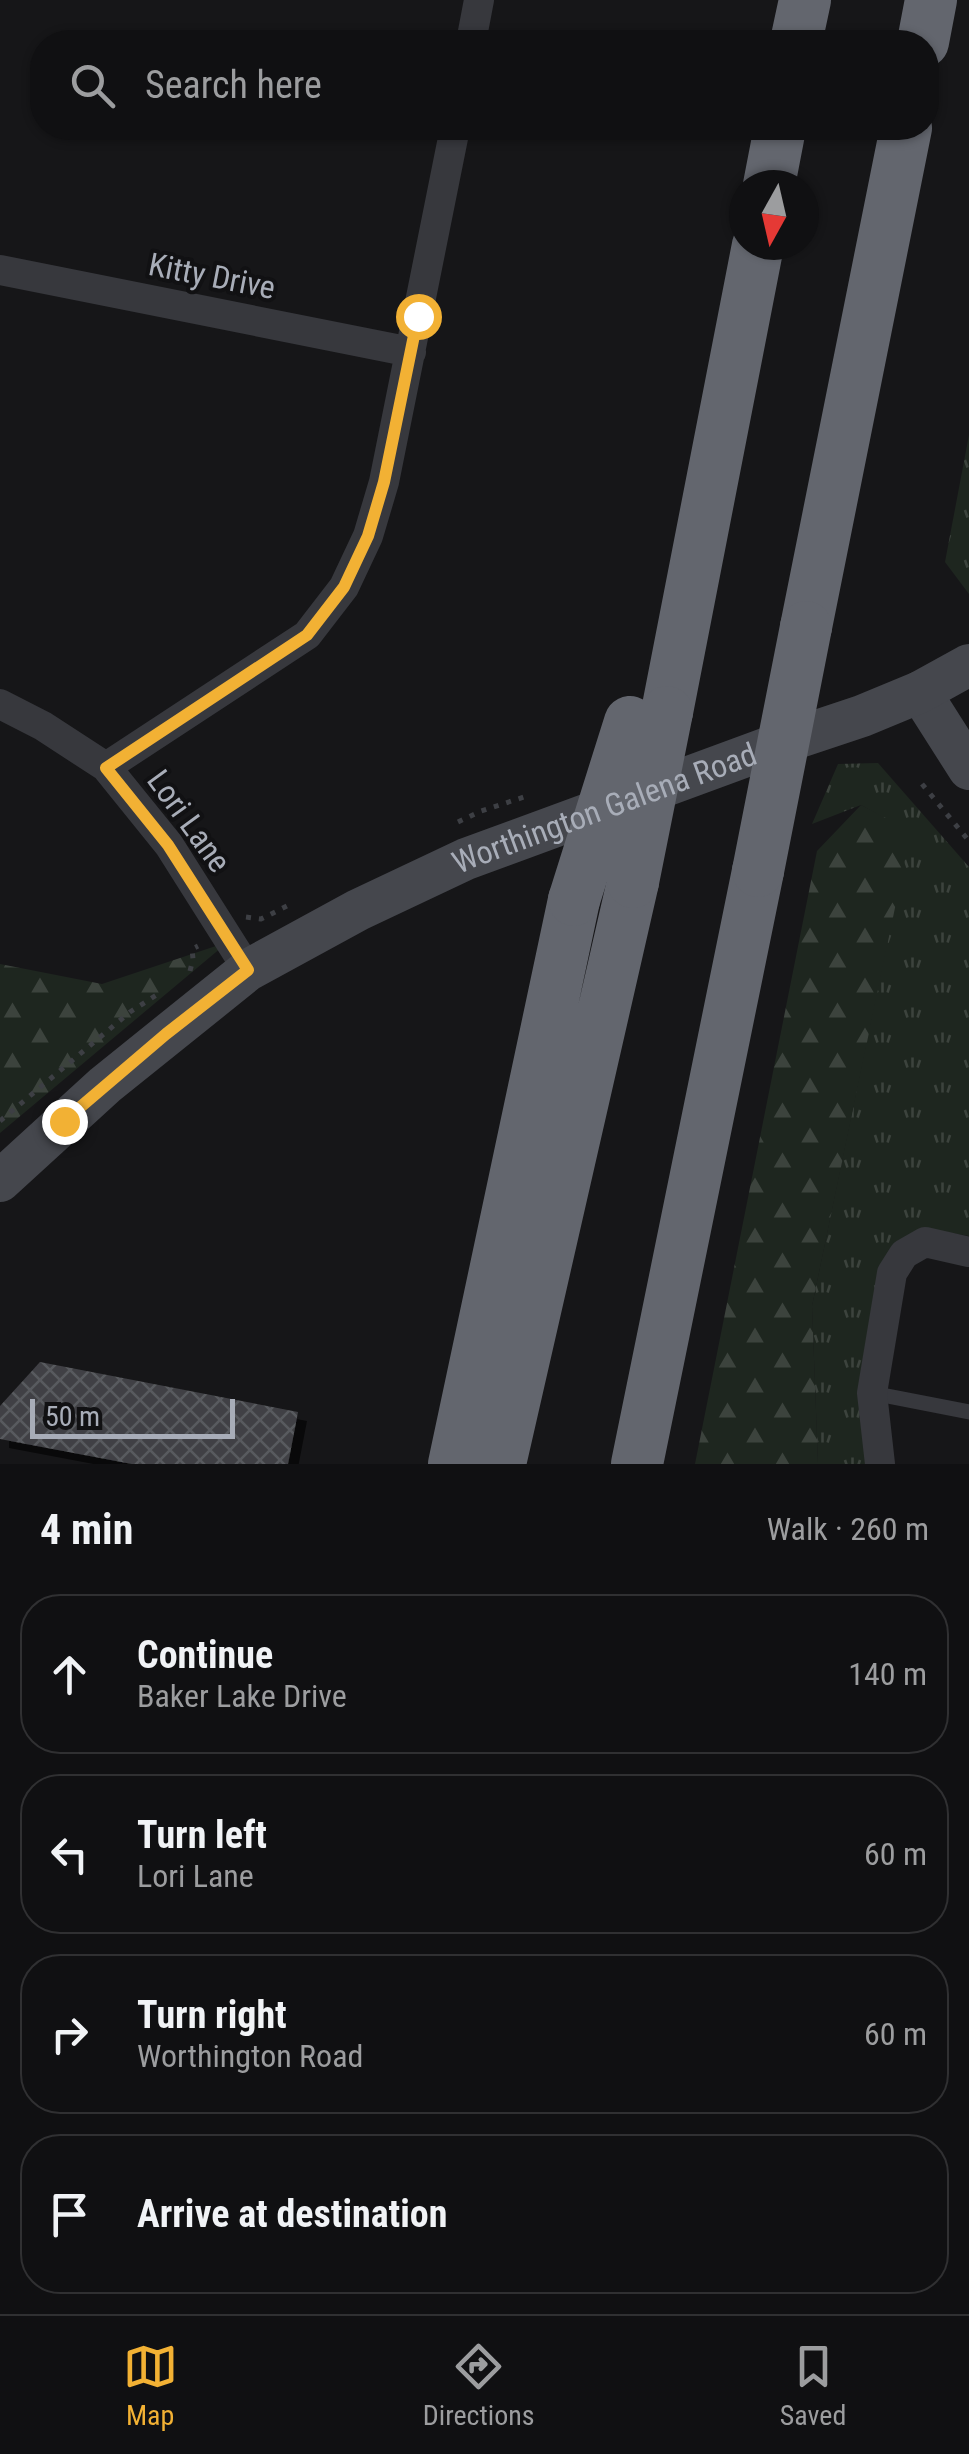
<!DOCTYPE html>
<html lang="en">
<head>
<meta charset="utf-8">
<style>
	body { margin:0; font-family:"Roboto Condensed",sans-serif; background:#19191b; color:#f1f3f6 }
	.compass { position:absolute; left:729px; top:170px; width:90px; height:90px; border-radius:50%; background:#101012; box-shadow:0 2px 8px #0004; rotate:188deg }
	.scale { position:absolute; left:30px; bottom:25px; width:205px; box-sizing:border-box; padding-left:10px; border:5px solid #a8adb8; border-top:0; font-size:28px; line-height:35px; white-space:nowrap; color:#a8adb8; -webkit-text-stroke:8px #111113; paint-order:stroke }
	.stop { position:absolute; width:30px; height:30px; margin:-22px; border:8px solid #f2b134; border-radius:50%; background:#fff }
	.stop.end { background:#f2b134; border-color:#fff; box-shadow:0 2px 10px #0008 }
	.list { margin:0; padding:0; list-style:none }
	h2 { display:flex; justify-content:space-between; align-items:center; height:130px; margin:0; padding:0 40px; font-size:42px }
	h2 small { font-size:32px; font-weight:400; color:#9c9d9f }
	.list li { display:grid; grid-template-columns:65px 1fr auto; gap:30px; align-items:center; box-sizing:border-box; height:160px; margin:0 20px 20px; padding:0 20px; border:2px solid #303032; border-radius:40px }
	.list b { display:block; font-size:38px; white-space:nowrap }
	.list p { margin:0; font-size:32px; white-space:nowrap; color:#9c9d9f }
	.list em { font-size:32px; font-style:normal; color:#9c9d9f }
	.icon { flex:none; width:55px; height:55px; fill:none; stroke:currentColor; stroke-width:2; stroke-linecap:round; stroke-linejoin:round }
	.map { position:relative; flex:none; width:969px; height:1464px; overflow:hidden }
	.search { position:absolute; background:#101012; box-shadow:0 2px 8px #0004; left:30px; right:30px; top:30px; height:110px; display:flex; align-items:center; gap:25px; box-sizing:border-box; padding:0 35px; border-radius:40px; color:#9c9d9f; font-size:38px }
	.sheet { height:850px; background:#101012 }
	nav { display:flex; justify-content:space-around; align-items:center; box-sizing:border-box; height:140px; border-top:2px solid #303032; background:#101012; font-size:28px; color:#9c9d9f }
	nav a { display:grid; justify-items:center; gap:5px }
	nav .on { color:#f2b134 }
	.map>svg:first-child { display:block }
</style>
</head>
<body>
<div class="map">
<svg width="969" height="1464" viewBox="0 0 969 1464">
	<defs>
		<pattern id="grass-tufts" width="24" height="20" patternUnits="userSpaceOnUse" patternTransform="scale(2.5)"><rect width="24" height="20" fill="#1e261f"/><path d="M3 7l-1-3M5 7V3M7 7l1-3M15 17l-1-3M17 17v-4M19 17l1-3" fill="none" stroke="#3c433d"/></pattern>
		<pattern id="forest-firs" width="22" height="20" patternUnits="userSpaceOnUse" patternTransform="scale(2.5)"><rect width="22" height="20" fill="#1e261f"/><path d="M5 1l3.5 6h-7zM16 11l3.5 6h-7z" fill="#3c433d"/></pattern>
		<pattern id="building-cross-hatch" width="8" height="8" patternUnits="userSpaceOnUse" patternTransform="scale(2.5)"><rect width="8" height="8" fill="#404145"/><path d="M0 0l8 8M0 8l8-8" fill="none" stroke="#595a5e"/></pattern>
		<filter id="shadow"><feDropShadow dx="9" dy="9" stdDeviation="0" flood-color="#0009"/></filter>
	</defs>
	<rect width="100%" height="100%" fill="#161618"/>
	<path fill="url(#grass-tufts)" d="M969 435V594L945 562Z
		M878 763 969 867V1236L952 1233 900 1240 866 1464H818L812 1306 910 832 861 805 812 824 838 764Z"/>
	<path fill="url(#forest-firs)" d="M861 805 911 831 812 1306 818 1464H695L817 851Z
		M228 942 0 1133V964L102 984Z"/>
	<path fill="url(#building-cross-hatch)" filter="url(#shadow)" d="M40 1362 298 1412 288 1464H132L0 1439V1406Z"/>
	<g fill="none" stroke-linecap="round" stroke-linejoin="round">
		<path stroke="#3d3f44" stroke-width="5" stroke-dasharray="5 8" stroke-linecap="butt" d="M922 784 969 841
			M458 822 481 811 527 796
			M246 917 261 919 287 906
			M190 971 193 959 192 949 198 946
			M0 1121 130 1012 161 992"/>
		<path stroke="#37383d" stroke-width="15" d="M872 1393 969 1412"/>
		<path stroke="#37383d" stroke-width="30" d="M471 42 479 0
			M0 270 411 352
			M0 704 43 726 106 767 169 845 248 970
			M106 767 307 635 344 587 368 536 384 482 455 128
			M880 1464 872 1393 892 1273 904 1254 925 1242 969 1252"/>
		<g stroke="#45474d" stroke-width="42">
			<path d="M920 692 969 769"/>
			<path id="s1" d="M0 1181 105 1085 248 970 358 910 466 859 787 741 862 716 920 692 969 665"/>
		</g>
		<path stroke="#63666e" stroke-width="52" d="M796 42 805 0
			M923 42 931 0
			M769 185 780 128
			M806 627 906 128
			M667 712 758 245
			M454 1464 574 900
			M500 1464 633 882
			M637 1464 758 871"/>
		<path stroke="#63666e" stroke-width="52" d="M758 871 806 627
			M633 882 667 712
			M574 900 630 722"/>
	</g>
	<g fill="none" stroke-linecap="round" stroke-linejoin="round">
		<path stroke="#f2b134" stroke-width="12" d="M64 1121 166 1034 248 970 168 845 106 768 307 635 344 587 368 536 384 482 418 316"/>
	</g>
	<g text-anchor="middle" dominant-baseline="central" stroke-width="8" stroke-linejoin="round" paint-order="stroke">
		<g font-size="32" fill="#a8adb8" stroke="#111113">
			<text transform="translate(212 276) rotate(11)">Kitty Drive</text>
			<text stroke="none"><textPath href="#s1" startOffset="718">Worthington Galena Road</textPath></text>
			<text transform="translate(189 821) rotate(54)">Lori Lane</text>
		</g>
	</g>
</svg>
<svg class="compass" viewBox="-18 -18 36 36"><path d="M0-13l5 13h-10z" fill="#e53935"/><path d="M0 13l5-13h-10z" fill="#9c9d9f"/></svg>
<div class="scale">50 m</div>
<div class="stop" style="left:418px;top:316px"></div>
<div class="stop end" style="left:64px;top:1121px"></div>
<div class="search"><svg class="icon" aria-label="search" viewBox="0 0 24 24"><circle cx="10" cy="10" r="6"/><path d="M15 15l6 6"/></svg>Search here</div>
</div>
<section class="sheet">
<h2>4 min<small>Walk · 260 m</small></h2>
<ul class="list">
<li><svg class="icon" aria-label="ahead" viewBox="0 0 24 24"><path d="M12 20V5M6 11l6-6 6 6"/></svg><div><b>Continue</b><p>Baker Lake Drive</p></div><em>140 m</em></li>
<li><svg class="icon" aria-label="left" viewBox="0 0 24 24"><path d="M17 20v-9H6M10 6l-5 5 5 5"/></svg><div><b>Turn left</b><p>Lori Lane</p></div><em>60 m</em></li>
<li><svg class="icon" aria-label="right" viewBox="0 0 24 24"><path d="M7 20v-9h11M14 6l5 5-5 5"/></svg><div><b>Turn right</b><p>Worthington Road</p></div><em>60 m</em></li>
<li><svg class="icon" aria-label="arrive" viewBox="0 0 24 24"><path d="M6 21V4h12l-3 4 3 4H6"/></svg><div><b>Arrive at destination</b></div></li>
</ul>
</section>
<nav>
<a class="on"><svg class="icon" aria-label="map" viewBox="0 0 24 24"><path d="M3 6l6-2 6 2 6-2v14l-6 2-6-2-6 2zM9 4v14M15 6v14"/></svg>Map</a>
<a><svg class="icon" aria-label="directions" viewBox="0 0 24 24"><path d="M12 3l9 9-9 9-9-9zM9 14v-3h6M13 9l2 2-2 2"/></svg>Directions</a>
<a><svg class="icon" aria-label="saved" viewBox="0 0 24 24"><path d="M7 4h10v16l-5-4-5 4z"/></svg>Saved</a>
</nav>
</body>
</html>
